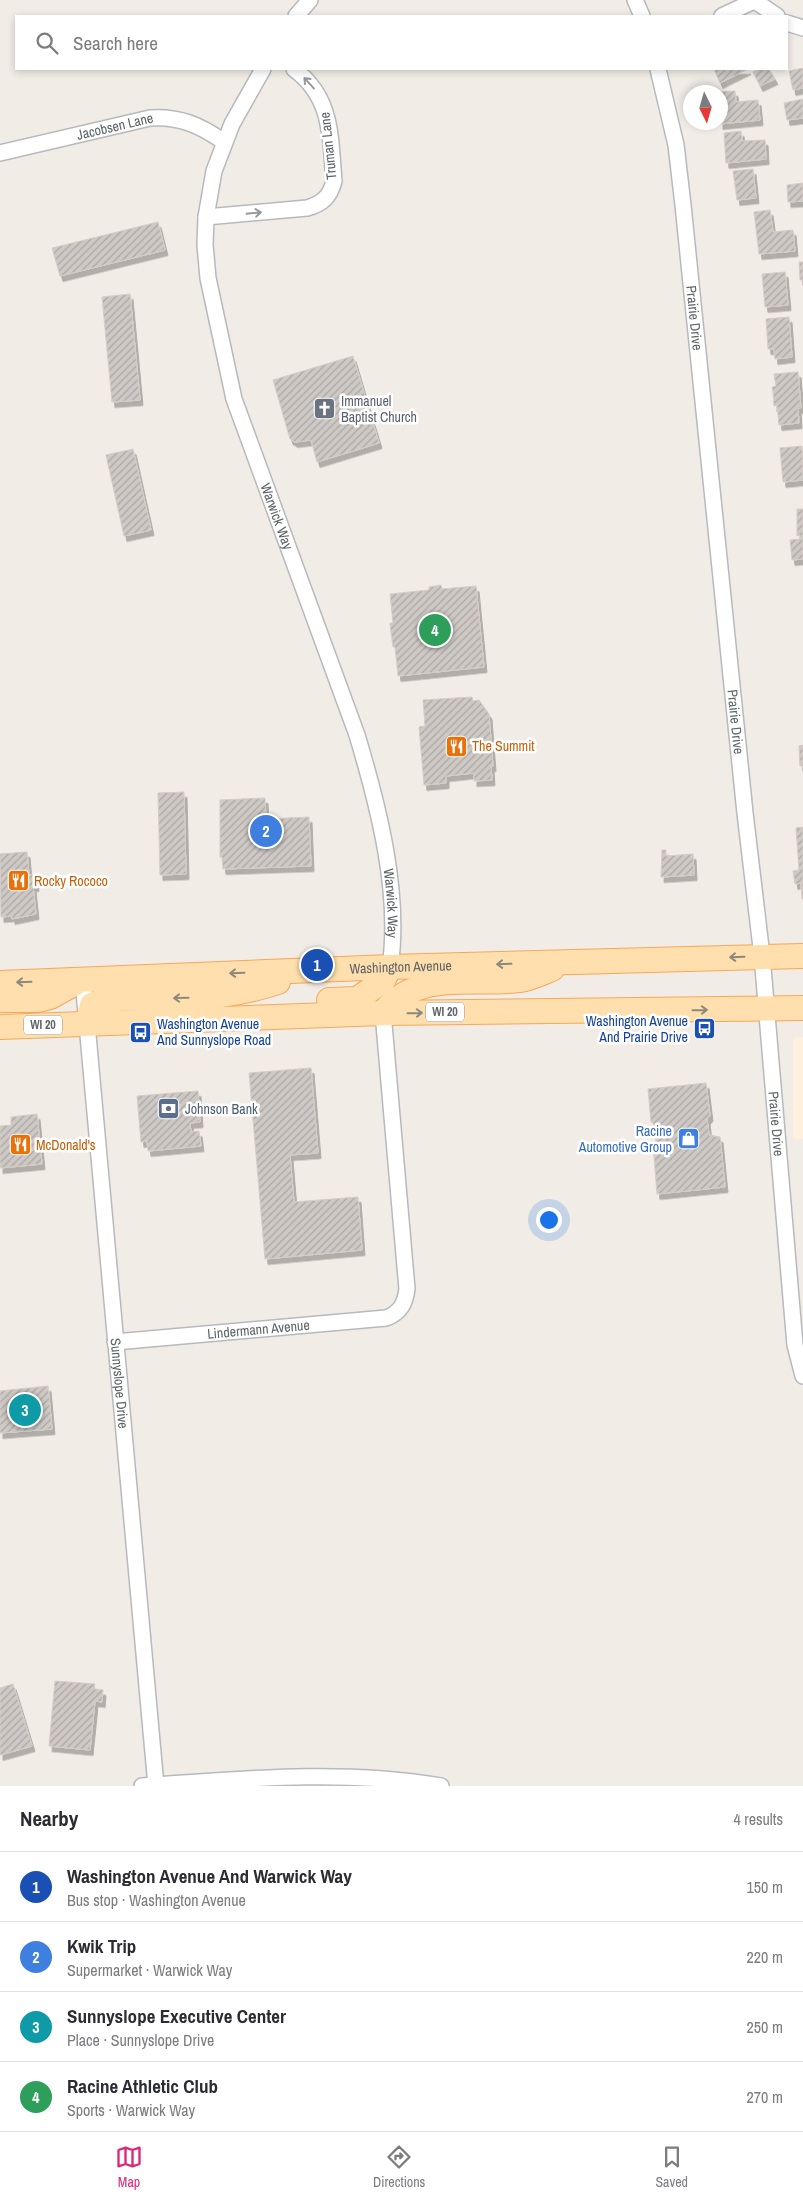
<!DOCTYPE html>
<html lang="en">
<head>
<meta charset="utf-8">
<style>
	body { margin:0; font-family:"Archivo Narrow",sans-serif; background:#f2f2f3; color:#2b2b33 }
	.compass { position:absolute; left:683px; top:85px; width:45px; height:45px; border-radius:50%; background:#fff; box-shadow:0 2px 8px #0003; rotate:175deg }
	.you { position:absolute; left:548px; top:1219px; width:18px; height:18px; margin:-12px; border:4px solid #fff; border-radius:50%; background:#1a73e8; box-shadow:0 0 0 8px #1a73e833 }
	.badge { display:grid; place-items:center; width:32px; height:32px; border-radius:50%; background:#db2777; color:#fff; font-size:16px; font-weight:700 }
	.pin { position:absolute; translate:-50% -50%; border:2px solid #fff; box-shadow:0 1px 5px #0006 }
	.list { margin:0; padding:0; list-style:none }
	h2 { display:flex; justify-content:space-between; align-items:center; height:65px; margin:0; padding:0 20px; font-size:21px }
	h2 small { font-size:16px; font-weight:400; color:#7c7c81 }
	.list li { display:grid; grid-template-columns:32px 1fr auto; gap:15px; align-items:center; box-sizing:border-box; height:70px; padding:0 20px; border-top:1px solid #e1e1e2 }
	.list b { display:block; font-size:19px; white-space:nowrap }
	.list p { margin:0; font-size:16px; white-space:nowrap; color:#7c7c81 }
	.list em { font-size:16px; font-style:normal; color:#7c7c81 }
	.icon { flex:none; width:28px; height:28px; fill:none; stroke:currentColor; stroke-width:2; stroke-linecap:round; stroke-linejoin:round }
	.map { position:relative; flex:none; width:803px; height:1786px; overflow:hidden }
	.search { position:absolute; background:#fff; box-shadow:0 2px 8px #0003; left:15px; right:15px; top:15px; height:55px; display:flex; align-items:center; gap:12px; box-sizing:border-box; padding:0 18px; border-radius:0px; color:#7c7c81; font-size:19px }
	.sheet { height:345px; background:#fff }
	nav { display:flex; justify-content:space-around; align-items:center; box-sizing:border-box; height:70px; border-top:1px solid #e1e1e2; background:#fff; font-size:14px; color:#7c7c81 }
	nav a { display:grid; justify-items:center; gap:2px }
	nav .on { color:#db2777 }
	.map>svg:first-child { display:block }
</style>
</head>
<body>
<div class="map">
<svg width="803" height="1786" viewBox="0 0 803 1786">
	<defs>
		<pattern id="building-hatch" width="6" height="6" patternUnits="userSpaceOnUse" patternTransform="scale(1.25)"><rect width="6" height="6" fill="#cec9c5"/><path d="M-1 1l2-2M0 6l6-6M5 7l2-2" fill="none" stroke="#aaa7a4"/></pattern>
		<filter id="shadow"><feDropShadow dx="3" dy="5.5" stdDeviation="0" flood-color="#0004"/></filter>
	</defs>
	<rect width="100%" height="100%" fill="#f1ece6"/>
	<path fill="#ffefdd" d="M803 1037V1139H793V1038Z"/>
	<path fill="url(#building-hatch)" stroke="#d6ccc4" filter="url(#shadow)" d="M803 68V88L793 90 789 71Z
		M714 69H748L720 83Z
		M760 69H769L775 79 760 86 753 72Z
		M735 91 736 102 758 100 760 120 720 124V92H717Z
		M803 99V118L787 120 784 103Z
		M741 131 742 141 765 140 766 159 726 163 724 133Z
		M753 169 756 198 737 200 733 171Z
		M803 183V201L788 202 787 185Z
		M770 210 773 232 793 230 795 251 759 254 754 212Z
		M158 222 165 250 60 276 52 248Z
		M799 262H803V280H800Z
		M785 272 788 305 765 307 762 274Z
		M130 294 140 400 112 402 102 297Z
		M789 317 792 357 775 359 774 349H768L766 319Z
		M353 356 379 443 317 462 311 440 295 442 290 439 273 380Z
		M798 372 801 408H798L799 423 779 425 777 405 774 406 773 392 772 387 776 386 774 374Z
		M802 446 803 480 783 482 780 448Z
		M133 449 151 530 124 536 106 455Z
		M797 509H803V559L792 560 790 540 800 539V535L797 536Z
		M441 585 442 589 476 586 484 667 398 676 395 647H393L391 633 390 623H393L390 594 429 590V587Z
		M472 697 473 701 479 700 489 714 493 766H491L492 780 474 781V773L446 776V783L424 785 419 727 425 726 423 700Z
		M803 745V766H800L799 746Z
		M184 792 186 874 160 875 158 793Z
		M265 798 266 819 309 817 311 866 223 869 222 857H220V800Z
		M803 827V899H802L801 883 795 884 793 871 799 870 796 828Z
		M662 850H666V856L693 854 694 875 661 877Z
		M27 852 29 875H35L36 886H33L36 914 12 919V916L1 917 0 854Z
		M311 1068 318 1153 290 1155 294 1202 358 1197 362 1250 265 1259 249 1073Z
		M706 1083 710 1116 707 1119 709 1135 720 1137 725 1187 657 1194 653 1144 656 1141 654 1124 651 1122 648 1089Z
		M198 1091 200 1122 190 1123 191 1132 199 1131 201 1146 148 1151 147 1141 141 1142 137 1096Z
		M37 1114 42 1164 0 1168V1126L11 1125V1117Z
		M48 1386 52 1429 0 1433V1391Z
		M55 1681 95 1684 94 1689 103 1690 102 1702 95 1701 90 1750 49 1746Z
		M13 1684 32 1746 0 1755V1688Z"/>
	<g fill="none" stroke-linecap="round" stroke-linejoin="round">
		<defs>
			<g id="minor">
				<path d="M635 0 642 16"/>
				<path d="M755 1 777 16"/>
				<path d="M296 16 310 0"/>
				<path d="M722 16 756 0"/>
				<path d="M787 23 803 28"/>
				<path id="s1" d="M263 69 232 124 214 171 206 217 205 245 208 278 234 399 357 735C378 805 401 893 390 967"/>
				<path id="s2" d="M658 69 676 145 683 205 745 813 762 956 795 1345 803 1376"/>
				<path id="s3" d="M0 153 150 118C179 116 200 125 224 142"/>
				<path d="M206 217 307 208C322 204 330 197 334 181 330 137 333 98 294 69"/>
				<path id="s4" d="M83 980 156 1786"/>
				<path id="s5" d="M115 1342 386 1318C400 1313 405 1304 407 1289L383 1013"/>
				<path d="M142 1786C242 1779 342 1769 441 1786"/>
			</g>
			<g id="primary">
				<path id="s6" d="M0 983 390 967 803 956"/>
				<path d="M0 1000H39L50 997 74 984"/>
				<path d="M329 1000 357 999 383 981 390 967"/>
				<path d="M383 1013C418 969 471 986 520 980 530 979 542 973 552 969"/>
				<path d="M87 1023 92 1005C110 994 167 1000 191 998 220 996 251 991 278 982"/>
				<path d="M0 1027 383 1013 803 1008"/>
			</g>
		</defs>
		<use href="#minor" stroke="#b6babd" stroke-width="18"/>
		<use href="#primary" stroke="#f9a657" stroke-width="26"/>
		<use href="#minor" stroke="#fff" stroke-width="15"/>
		<use href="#primary" stroke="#ffdfad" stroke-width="24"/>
	</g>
	<defs><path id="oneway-shaft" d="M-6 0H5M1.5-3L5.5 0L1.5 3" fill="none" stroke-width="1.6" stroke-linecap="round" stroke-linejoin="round" transform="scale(1.25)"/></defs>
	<g stroke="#969a9c">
		<use href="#oneway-shaft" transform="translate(309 83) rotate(-132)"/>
		<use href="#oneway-shaft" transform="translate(254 213) rotate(-5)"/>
	</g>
	<g stroke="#8e897c">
		<use href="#oneway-shaft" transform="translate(737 957) rotate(178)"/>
		<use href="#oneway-shaft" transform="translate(504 964) rotate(178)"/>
		<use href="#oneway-shaft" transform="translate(237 973) rotate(178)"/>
		<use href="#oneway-shaft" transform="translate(24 982) rotate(178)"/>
		<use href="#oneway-shaft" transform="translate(181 998) rotate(179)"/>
		<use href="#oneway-shaft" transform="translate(700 1010) rotate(-1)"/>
		<use href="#oneway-shaft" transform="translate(415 1013) rotate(-1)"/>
	</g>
	<defs>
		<symbol id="church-square" viewBox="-11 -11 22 22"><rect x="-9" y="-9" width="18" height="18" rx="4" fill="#6b7280" stroke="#fff"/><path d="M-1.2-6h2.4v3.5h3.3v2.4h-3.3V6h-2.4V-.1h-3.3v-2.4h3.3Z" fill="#fff"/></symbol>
		<symbol id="restaurant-square" viewBox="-11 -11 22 22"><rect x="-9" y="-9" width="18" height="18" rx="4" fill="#e8710a" stroke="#fff"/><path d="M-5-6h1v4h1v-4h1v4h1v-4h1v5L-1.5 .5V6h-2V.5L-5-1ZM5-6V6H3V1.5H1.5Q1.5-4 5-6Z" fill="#fff"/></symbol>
		<symbol id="bus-square" viewBox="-11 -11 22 22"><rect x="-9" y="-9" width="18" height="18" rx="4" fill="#1a4fb4" stroke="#fff"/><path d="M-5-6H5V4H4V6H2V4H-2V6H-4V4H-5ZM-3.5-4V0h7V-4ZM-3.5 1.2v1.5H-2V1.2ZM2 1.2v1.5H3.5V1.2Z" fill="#fff"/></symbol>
		<symbol id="bank-square" viewBox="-11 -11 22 22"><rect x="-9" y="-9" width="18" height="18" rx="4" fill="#5c6f8a" stroke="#fff"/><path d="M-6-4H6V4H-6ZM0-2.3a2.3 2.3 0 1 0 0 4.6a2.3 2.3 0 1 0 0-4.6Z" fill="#fff"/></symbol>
		<symbol id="shop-square" viewBox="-11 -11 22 22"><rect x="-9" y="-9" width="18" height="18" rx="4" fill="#3f7fe0" stroke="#fff"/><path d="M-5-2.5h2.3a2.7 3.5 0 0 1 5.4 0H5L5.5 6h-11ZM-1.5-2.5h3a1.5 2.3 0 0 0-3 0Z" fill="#fff"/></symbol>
	</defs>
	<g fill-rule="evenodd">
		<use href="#church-square" x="312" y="396" width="25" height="25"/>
		<use href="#restaurant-square" x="444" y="734" width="25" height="25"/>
		<use href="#restaurant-square" x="6" y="868" width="25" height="25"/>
		<use href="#bus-square" x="692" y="1016" width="25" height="25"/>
		<use href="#bus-square" x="128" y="1020" width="25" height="25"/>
		<use href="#bank-square" x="156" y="1096" width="25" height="25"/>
		<use href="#shop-square" x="676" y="1126" width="25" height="25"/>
		<use href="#restaurant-square" x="8" y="1132" width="25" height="25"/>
	</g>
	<g text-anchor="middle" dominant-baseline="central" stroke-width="5" stroke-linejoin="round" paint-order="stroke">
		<g fill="#fff" stroke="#8e9295" stroke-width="1">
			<rect x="426" y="1002.5" width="38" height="19" rx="4"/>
			<rect x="24" y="1015.5" width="38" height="19" rx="4"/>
		</g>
		<g font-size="12" font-weight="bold" fill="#5e6467">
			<text x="445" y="1012">WI 20</text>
			<text x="43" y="1025">WI 20</text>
		</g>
		<g font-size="14" fill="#5e6467" stroke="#fff">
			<text stroke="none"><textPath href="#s3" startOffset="118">Jacobsen Lane</textPath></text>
			<text transform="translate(328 146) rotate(-96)">Truman Lane</text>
			<text stroke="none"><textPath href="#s2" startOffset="252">Prairie Drive</textPath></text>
			<text stroke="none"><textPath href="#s1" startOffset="470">Warwick Way</textPath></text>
			<text stroke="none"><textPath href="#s2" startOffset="658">Prairie Drive</textPath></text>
			<text stroke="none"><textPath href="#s1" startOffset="875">Warwick Way</textPath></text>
			<text stroke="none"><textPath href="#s6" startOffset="401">Washington Avenue</textPath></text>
			<text stroke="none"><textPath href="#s2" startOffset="1062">Prairie Drive</textPath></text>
			<text stroke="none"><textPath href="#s5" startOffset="144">Lindermann Avenue</textPath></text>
			<text stroke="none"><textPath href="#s4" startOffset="405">Sunnyslope Drive</textPath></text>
		</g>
		<g font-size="14" fill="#5b616d" stroke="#fff" text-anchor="start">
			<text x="341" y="401">Immanuel<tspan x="341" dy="16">Baptist Church</tspan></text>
		</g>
		<g font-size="14" fill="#c56008" stroke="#fff" text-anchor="start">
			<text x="472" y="746">The Summit</text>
			<text x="34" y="881">Rocky Rococo</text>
			<text x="36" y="1145">McDonald's</text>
		</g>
		<g font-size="14" fill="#164399" stroke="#fff" text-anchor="end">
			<text x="688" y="1021">Washington Avenue<tspan x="688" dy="16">And Prairie Drive</tspan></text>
			<text x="157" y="1024" text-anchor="start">Washington Avenue<tspan x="157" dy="16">And Sunnyslope Road</tspan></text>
		</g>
		<g font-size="14" fill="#4e5e75" stroke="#fff" text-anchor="start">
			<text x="185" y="1109">Johnson Bank</text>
		</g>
		<g font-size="14" fill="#366cbe" stroke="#fff" text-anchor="end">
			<text x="672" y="1131">Racine<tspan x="672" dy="16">Automotive Group</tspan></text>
		</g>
	</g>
</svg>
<svg class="compass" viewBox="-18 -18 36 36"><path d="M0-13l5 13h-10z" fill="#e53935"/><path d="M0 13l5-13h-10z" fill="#7c7c81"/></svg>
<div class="you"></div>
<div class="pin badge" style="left:317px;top:965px;background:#1a4fb4">1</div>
<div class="pin badge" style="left:266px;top:831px;background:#3f7fe0">2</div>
<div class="pin badge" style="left:25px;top:1410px;background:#0f9aa8">3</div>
<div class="pin badge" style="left:435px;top:630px;background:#2e9e5b">4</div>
<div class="search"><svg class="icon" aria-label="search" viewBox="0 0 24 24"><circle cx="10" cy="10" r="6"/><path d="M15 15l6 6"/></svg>Search here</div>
</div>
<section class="sheet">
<h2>Nearby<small>4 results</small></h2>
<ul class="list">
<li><span class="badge" style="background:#1a4fb4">1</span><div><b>Washington Avenue And Warwick Way</b><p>Bus stop · Washington Avenue</p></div><em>150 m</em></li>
<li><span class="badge" style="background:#3f7fe0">2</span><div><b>Kwik Trip</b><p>Supermarket · Warwick Way</p></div><em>220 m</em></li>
<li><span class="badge" style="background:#0f9aa8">3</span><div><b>Sunnyslope Executive Center</b><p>Place · Sunnyslope Drive</p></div><em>250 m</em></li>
<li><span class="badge" style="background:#2e9e5b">4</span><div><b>Racine Athletic Club</b><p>Sports · Warwick Way</p></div><em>270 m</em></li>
</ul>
</section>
<nav>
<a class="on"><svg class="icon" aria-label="map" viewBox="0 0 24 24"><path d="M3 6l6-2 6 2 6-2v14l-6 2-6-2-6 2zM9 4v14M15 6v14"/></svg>Map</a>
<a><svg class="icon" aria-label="directions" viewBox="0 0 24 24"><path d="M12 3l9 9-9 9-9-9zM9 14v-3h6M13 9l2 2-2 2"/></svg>Directions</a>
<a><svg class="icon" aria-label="saved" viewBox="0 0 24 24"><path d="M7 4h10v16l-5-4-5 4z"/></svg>Saved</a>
</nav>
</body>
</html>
